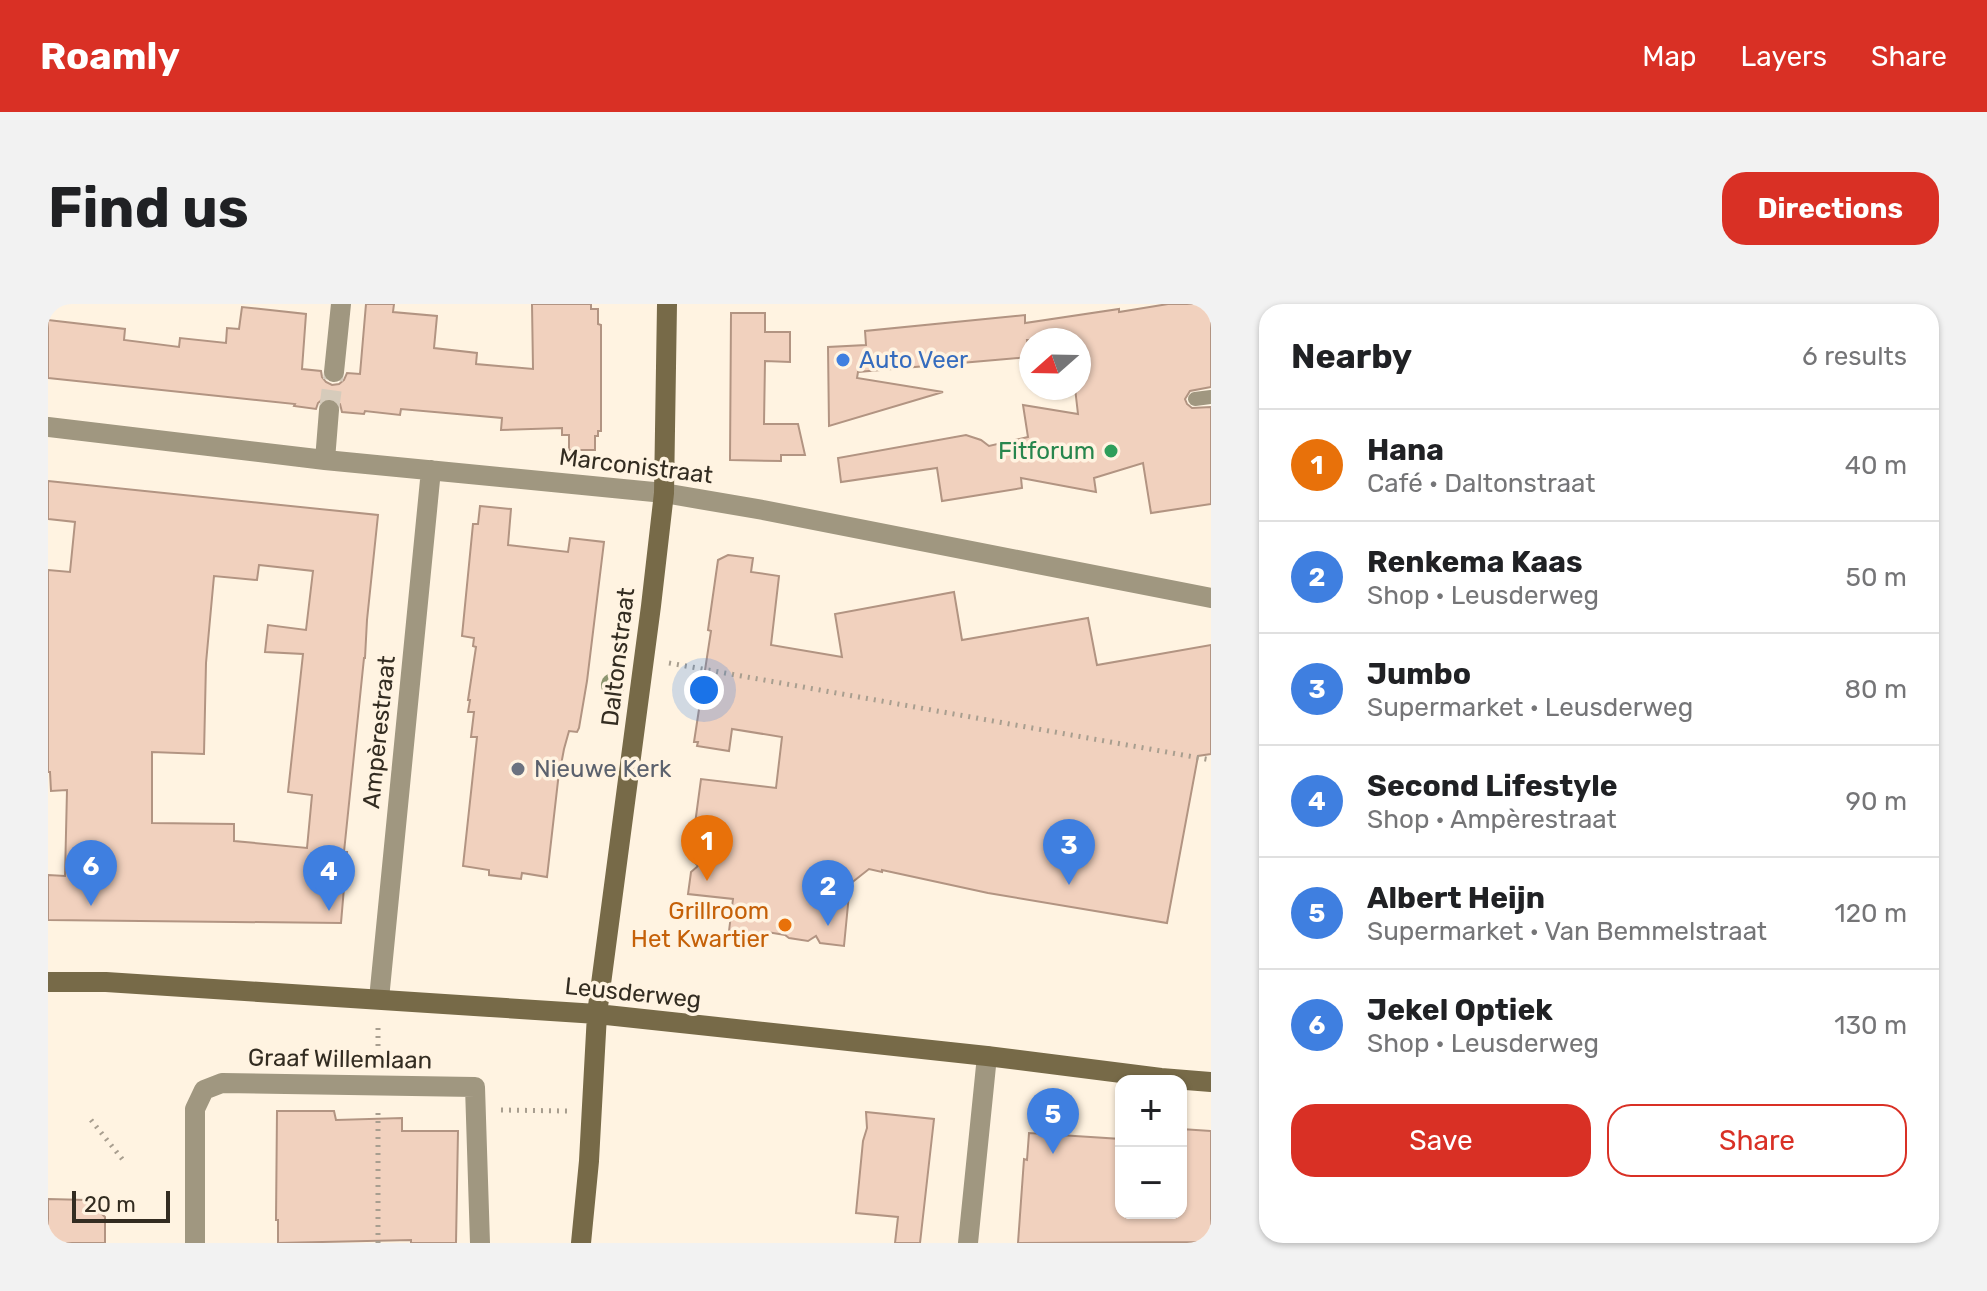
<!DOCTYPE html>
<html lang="en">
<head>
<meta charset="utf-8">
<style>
	body { margin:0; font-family:Rubik,sans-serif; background:#f2f2f2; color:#202124 }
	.controls { position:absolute; right:24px; bottom:24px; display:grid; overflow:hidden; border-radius:16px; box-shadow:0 2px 6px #0004 }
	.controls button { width:72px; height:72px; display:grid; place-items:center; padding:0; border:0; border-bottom:2px solid #e0e0e0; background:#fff; color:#202124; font:40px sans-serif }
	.compass { position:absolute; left:971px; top:24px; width:72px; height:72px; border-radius:50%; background:#fff; box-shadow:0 2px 6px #0004; rotate:250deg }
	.scale { position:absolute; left:24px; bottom:20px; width:98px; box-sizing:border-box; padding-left:8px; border:4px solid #332c21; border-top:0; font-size:22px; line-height:28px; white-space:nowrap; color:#332c21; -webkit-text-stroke:6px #fff3e1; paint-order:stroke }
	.you { position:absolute; left:656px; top:386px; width:28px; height:28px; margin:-20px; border:6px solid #fff; border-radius:50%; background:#1a73e8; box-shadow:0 0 0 12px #1a73e833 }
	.badge { display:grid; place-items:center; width:52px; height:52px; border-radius:50%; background:#d93025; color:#fff; font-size:26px; font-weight:700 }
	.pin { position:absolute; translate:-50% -66px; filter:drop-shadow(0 2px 4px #0008) }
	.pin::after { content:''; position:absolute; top:42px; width:28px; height:24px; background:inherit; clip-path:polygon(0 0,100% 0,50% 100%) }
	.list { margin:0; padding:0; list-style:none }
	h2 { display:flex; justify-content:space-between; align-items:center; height:104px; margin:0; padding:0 32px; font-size:34px }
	h2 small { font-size:26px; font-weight:400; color:#757577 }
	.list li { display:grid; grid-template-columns:52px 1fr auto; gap:24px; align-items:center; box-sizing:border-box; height:112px; padding:0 32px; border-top:2px solid #e0e0e0 }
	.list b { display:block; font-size:30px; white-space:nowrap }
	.list p { margin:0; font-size:26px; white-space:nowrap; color:#757577 }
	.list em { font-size:26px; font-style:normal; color:#757577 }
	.actions { display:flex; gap:16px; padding:24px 32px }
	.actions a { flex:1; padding:18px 0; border:2px solid #d93025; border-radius:24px; text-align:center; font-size:28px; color:#d93025 }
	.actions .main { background:#d93025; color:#fff }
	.map { position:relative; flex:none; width:1163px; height:939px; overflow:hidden; border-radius:24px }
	header { display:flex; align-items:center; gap:48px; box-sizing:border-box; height:112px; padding:0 40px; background:#d93025; color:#fff }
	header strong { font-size:38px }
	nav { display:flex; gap:44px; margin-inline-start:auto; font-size:28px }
	.intro { display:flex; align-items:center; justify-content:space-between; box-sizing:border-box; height:192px; padding:0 48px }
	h1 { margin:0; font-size:56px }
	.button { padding:20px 36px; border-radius:24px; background:#d93025; color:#fff; font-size:28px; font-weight:700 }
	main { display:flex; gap:48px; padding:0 48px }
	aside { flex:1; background:#fff; border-radius:24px; box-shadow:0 2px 6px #0004 }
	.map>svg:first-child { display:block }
</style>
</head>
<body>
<header>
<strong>Roamly</strong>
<nav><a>Map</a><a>Layers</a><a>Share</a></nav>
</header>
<div class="intro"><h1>Find us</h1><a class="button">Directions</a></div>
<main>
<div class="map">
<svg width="1163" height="939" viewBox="0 0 1163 939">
	<rect width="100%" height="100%" fill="#fff3e1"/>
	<path fill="#f1d1be" stroke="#b29482" stroke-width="2" fill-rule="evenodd" d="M318 0H346L345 8 389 12 386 44 429 49 428 60 485 65 484 0H543V5H550V20L553 21V127H550V132H547V146H521V131H514V124L453 126 454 114 353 105 352 111 317 107 316 110 294 108 292 100 283 93 275 95 270 99 268 105 246 102 247 100 0 74V16L77 25 76 36 131 43 132 34 178 39 179 24 191 25 194 3 258 10 254 65 273 67 274 73 278 78 284 81 291 80 296 76 299 69 312 70Z
		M1120 0H1163V83L1142 87 1137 95 1139 100 1144 104 1163 103V200L1103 209 1095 159 1046 174 1048 188 973 174 974 184 894 197 889 164 793 178 790 154 918 131 933 136 941 142 980 133 975 101 1030 110 1027 84H1031V36H979L981 53 810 68 809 74 895 88 781 122 780 43 818 41 817 27 977 11V19L1071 5V8Z
		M683 9H717V28H742V58L717 57 716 120H750L757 151H733V157L682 156Z
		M0 177 330 211 319 316 317 354H316L296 548H299L293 619 0 616V571L17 572 19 486 3 487 2 468H0V266L22 268 27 218 0 215ZM211 261 265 267 258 326 220 321 217 348 255 350 240 488 264 491 259 544 186 537V520L104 519V448L156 450 158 359 166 272 209 276Z
		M432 202 463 205 460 241 520 248 522 234 556 238 539 377 531 424 529 428 521 427 516 445 510 477 499 573 474 569 473 575 441 571V566L415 562 429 433H423L426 408H420L422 396H420L428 343 425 342 426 334 414 332 425 220H430Z
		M680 251 705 254 703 268 731 272 723 341 794 353 787 310 906 288 914 336 1040 314 1049 361 1163 341V450L1150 452 1119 619 940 589 834 566V568L821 565 802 580 796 642 772 639 768 632 760 637 741 634 737 631 719 628 715 631 681 627 685 595 640 590 643 568 650 562 641 552 653 543 645 535 653 475 728 484 734 433 684 425 681 447 649 442 650 438H646L663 327 660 326 670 256Z
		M229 807H286L288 816 354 814V827H410L408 939H363V936L230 939V916H228Z
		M818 808 886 815 872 939H847L850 913 808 909 815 837 819 824Z
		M1133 825 1163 827V938L970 939 976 855 979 856 981 829 1073 835V909H1133Z
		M0 895 39 896 57 913V939H0Z"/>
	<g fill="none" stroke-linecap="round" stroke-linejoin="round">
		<path stroke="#d6cbbb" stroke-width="20" stroke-dasharray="20 10" stroke-linecap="butt" d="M281 106 286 68"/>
		<path stroke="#a89e8f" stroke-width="5" stroke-dasharray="2 6" stroke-linecap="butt" d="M621 359 1163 456
			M330 758V720
			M453 806 519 807
			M43 816 75 856
			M330 939V808"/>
		<path stroke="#a09780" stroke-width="14" d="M1147 95 1163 93"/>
		<path stroke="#a09780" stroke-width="20" d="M286 68 293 0
			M0 123 277 156 616 189 715 206 1163 294
			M277 156 281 106
			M331 695 383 166
			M147 939V805L156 786 174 779 427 783 432 939
			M920 939 939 752"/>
		<path stroke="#776a48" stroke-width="20" d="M0 678H58L549 710 939 752 1113 774 1163 778
			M533 939 541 857 549 710 603 302 616 189 619 0"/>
	</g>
	<circle fill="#8d9670" cx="565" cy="381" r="12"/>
	<circle fill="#3f7fe0" stroke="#fff3e1" stroke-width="3" cx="795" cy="56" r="8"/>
	<circle fill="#2e9e5b" stroke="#fff3e1" stroke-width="3" cx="1063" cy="147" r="8"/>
	<circle fill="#6b7280" stroke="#fff3e1" stroke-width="3" cx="470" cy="465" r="8"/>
	<circle fill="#e8710a" stroke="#fff3e1" stroke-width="3" cx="737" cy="621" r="8"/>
	<g text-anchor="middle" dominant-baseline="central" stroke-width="7" stroke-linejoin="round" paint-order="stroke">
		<g font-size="24" fill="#366cbe" stroke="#fff3e1" text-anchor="start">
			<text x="811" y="56">Auto Veer</text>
		</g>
		<g font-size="24" fill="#27864d" stroke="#fff3e1" text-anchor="end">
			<text x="1047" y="147">Fitforum</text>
		</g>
		<g font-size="24" fill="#332c21" stroke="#fff3e1">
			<text transform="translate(588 162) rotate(7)">Marconistraat</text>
			<text transform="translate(570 353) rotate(-83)">Daltonstraat</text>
			<text transform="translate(331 428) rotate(-84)">Ampèrestraat</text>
			<text transform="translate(585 689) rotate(6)">Leusderweg</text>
			<text transform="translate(292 755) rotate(1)">Graaf Willemlaan</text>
		</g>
		<g font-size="24" fill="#5b616d" stroke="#fff3e1" text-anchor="start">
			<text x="486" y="465">Nieuwe Kerk</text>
		</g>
		<g font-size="24" fill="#c56008" stroke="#fff3e1" text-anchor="end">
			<text x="721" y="607">Grillroom<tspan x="721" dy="28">Het Kwartier</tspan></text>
		</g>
	</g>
</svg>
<div class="controls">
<button>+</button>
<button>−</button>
</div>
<svg class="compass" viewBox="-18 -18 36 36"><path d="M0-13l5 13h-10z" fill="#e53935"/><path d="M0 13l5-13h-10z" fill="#757577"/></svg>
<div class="scale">20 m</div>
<div class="you"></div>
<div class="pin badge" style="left:659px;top:577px;background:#e8710a">1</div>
<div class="pin badge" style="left:780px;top:622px;background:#3f7fe0">2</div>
<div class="pin badge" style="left:1021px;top:581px;background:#3f7fe0">3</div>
<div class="pin badge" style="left:281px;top:607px;background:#3f7fe0">4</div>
<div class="pin badge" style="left:1005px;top:850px;background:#3f7fe0">5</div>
<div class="pin badge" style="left:43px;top:602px;background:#3f7fe0">6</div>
</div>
<aside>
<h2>Nearby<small>6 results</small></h2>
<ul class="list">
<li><span class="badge" style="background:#e8710a">1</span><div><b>Hana</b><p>Café · Daltonstraat</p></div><em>40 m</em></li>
<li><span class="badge" style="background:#3f7fe0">2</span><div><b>Renkema Kaas</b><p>Shop · Leusderweg</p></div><em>50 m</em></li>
<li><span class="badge" style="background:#3f7fe0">3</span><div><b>Jumbo</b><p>Supermarket · Leusderweg</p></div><em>80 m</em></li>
<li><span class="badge" style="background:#3f7fe0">4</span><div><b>Second Lifestyle</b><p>Shop · Ampèrestraat</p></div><em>90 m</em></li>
<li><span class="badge" style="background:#3f7fe0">5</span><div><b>Albert Heijn</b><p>Supermarket · Van Bemmelstraat</p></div><em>120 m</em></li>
<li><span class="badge" style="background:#3f7fe0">6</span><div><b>Jekel Optiek</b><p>Shop · Leusderweg</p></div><em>130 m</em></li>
</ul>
<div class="actions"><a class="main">Save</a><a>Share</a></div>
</aside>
</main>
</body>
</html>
